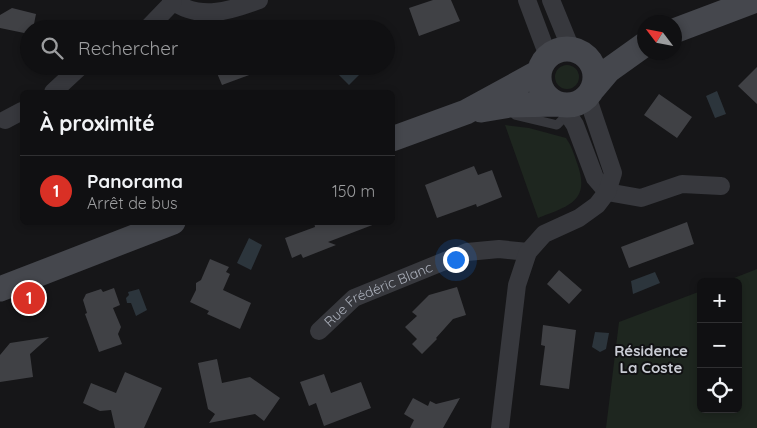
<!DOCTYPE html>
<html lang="fr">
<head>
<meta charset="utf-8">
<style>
	body { margin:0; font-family:Quicksand,sans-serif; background:#19191b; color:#f1f3f6 }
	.controls { position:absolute; right:15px; bottom:15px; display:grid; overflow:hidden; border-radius:8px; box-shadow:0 2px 8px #0003 }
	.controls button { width:45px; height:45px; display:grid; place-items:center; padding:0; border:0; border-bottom:1px solid #303032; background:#101012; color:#f1f3f6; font:25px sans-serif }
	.compass { position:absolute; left:637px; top:15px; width:45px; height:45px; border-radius:50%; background:#101012; box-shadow:0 2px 8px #0003; rotate:302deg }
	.you { position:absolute; left:455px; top:259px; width:18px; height:18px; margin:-12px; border:4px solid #fff; border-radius:50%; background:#1a73e8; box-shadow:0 0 0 8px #1a73e833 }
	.badge { display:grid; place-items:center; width:32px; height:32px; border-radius:50%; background:#d93025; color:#fff; font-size:16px; font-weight:700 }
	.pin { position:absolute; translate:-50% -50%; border:2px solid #fff; box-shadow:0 1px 5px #0006 }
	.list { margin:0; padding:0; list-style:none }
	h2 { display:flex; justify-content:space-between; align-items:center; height:65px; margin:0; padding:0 20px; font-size:21px }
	h2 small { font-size:16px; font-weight:400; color:#9c9d9f }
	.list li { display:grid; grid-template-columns:32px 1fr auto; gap:15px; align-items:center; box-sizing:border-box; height:70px; padding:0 20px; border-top:1px solid #303032 }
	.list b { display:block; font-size:19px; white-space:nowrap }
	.list p { margin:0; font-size:16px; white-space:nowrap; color:#9c9d9f }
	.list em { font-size:16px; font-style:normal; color:#9c9d9f }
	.icon { flex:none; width:28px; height:28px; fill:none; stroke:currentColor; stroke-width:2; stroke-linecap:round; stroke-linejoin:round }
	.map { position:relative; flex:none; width:757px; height:428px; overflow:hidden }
	.search { position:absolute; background:#101012; box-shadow:0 2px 8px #0003; left:20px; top:20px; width:375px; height:55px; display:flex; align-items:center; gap:12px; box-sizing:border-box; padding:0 18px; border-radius:28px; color:#9c9d9f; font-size:19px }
	.panel { position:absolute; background:#101012; box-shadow:0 2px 8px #0003; left:20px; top:90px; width:375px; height:135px; border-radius:8px }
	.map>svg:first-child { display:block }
</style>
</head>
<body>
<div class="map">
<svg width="757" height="428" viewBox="0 0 757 428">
	<rect width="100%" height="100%" fill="#161618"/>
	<path fill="#1e261f" d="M555 77a12 12 0 1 1 24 0a12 12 0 1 1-24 0Z
		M505 125 529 128 566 138C571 145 574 154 577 163 591 201 569 206 538 218Z
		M757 269V428H606L619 322 701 291V409H738V282H724Z"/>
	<path fill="#2c353c" d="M346 66H368L349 85 338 74Z
		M717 91 726 114 715 118 706 96Z
		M249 238 262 245 251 270 237 263Z
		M655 272 660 283 633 294 631 281Z
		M139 289 147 310 136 316 131 303H127L126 298 129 295 128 292Z
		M595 332 609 333 606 349 600 352 592 347Z"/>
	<path fill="#404145" d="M433 0H451L460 21 419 36 409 8Z
		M12 8 36 14 33 29H29V34L0 28V15Z
		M214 66H268V68L222 85Z
		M757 67V104L738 86Z
		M659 94 692 117 677 138 644 115Z
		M474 166 478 175 492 170 502 197 477 207 476 204 437 218 425 185Z
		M314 222H375V224L328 242 336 245 303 258 301 254 292 258 285 238 315 227Z
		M687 222 694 244 629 268 621 247Z
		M210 259 229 267 226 272 230 274 223 290 251 303 240 329 207 314 209 311 190 302 196 290V283L201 280Z
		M559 270 582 290 569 304 547 284Z
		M457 287 466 315 453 319 436 338 437 339 422 354 412 344 417 339 405 327 417 316 412 312 429 295Z
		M114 288 120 305 113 308 121 327 118 334 122 344 99 352 85 314 87 313 83 300 86 294 101 289 103 292Z
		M543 325 576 330 569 389 540 385 545 346 541 345Z
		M49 337 30 354 33 377 0 382V355L10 343Z
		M217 359 222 383 250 377 280 398 264 421 255 414 209 423 215 414 208 409 198 363Z
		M125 372 162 388 144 428H115L111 410 100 411 83 403 91 383 116 393Z
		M324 374 331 393 361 382 371 408 324 426 316 403 309 406 300 382Z
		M413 398 428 406 430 401 436 404 460 398 443 428H410L414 420 404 414Z"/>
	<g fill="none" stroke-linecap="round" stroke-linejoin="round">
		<path stroke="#37383d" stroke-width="9" d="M515 115 557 125 578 103"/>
		<g stroke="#37383d" stroke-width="18">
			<path d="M171 0C199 21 230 11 259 0"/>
			<path d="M527 0 548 56"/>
			<path d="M551 0 571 49"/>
			<path d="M147 29 173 2"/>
			<path d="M53 92 81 66"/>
			<path d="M562 105 575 125 595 178 607 192 641 198 682 184 721 186"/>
			<path d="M5 120 22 111"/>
			<path id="s1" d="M319 331 354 298 467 252 499 249 528 252"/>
			<path d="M500 428 517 285 528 252 544 234 579 218 597 205 607 192 613 173 587 96"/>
		</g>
		<path stroke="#45474d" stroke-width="25" d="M674 31 756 0
			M539 77a28 28 0 1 1 56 0a28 28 0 1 1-56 0Z
			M592 90 609 70 644 45
			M481 110 510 105 558 104
			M392 139 466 112 539 72
			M0 289 173 222"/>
	</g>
	<g text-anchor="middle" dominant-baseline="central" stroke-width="4" stroke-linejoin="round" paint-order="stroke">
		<g font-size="14" fill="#a8adb8" stroke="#111113">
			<text stroke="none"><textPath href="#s1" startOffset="71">Rue Frédéric Blanc</textPath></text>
		</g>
		<g font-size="15" font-weight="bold" fill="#c9ccd4" stroke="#111113">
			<text x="651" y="350">Résidence<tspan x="651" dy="17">La Coste</tspan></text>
		</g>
	</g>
</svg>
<div class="controls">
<button>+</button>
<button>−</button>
<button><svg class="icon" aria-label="locate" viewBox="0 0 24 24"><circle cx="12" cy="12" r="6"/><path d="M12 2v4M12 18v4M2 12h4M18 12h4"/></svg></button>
</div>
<svg class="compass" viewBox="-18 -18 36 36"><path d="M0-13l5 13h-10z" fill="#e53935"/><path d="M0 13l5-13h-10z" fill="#9c9d9f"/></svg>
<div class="you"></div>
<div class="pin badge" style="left:29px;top:298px">1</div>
<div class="search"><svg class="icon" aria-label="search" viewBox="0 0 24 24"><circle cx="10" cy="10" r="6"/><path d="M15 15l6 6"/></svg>Rechercher</div>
<section class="panel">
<h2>À proximité<small></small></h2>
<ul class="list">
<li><span class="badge">1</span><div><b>Panorama</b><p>Arrêt de bus</p></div><em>150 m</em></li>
</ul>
</section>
</div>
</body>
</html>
